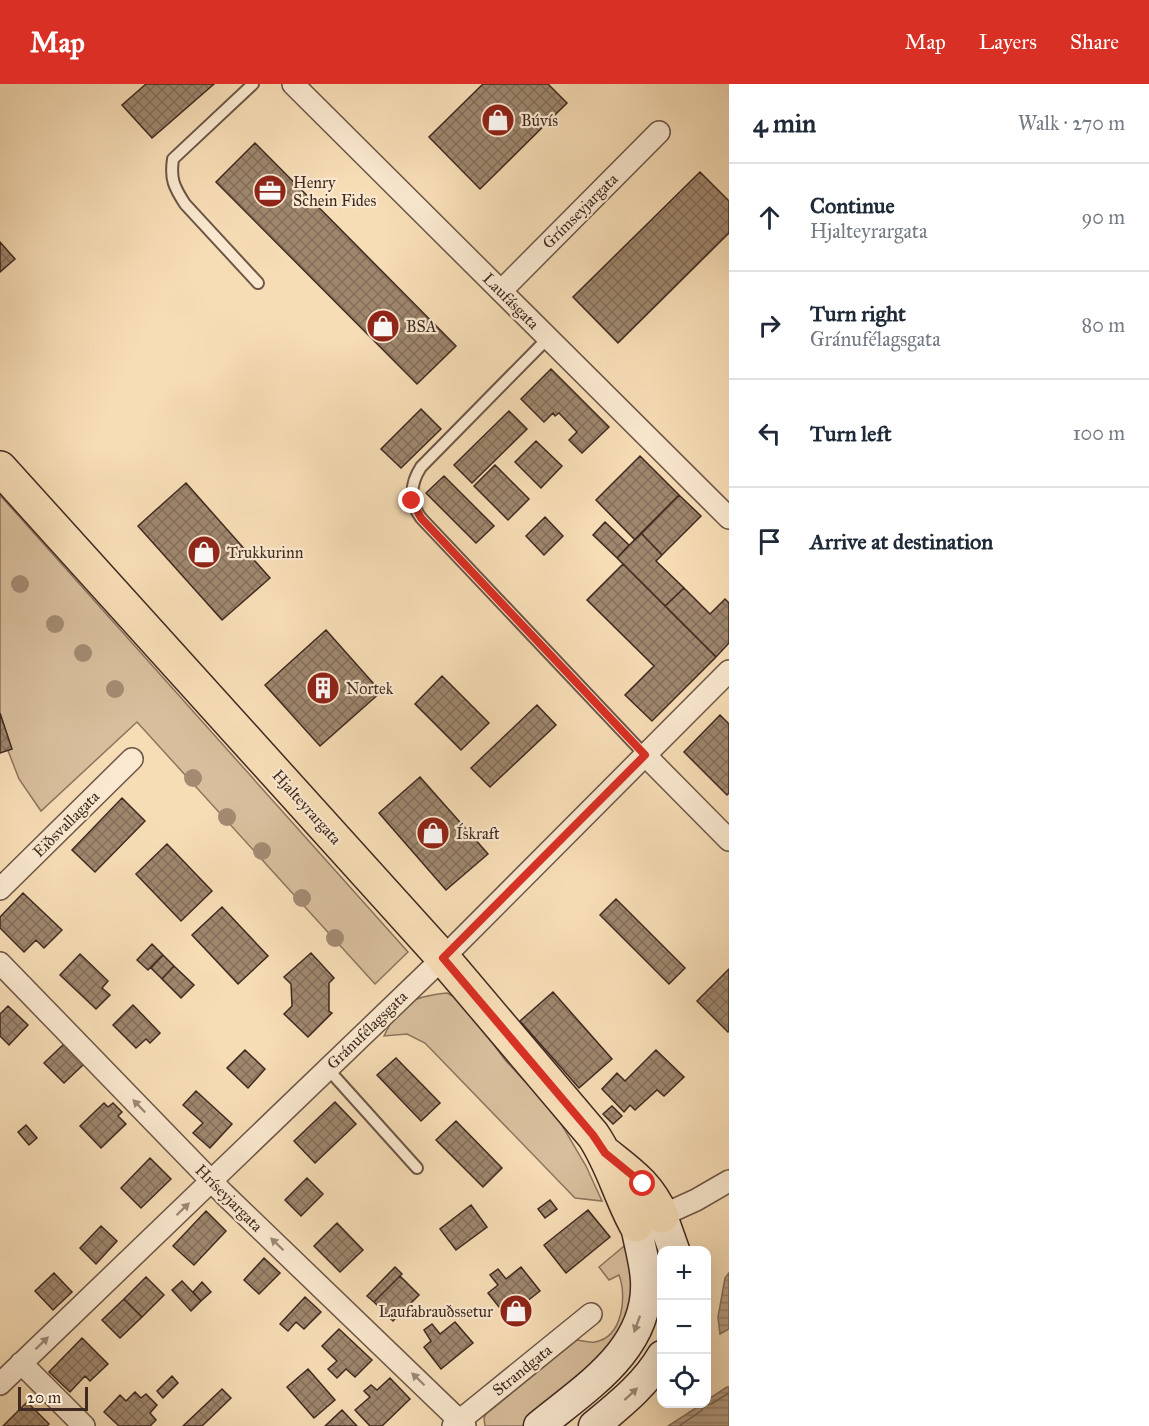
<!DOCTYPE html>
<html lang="en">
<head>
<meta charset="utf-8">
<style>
	body { margin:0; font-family:"IM FELL Great Primer",serif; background:#f6f6f7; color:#1f2937 }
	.controls { position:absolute; right:18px; bottom:18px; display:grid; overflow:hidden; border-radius:12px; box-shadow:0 6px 24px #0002 }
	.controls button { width:54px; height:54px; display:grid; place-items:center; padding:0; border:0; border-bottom:2px solid #e0e1e3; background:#fff; color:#1f2937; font:30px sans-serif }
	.scale { position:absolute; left:18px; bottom:15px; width:70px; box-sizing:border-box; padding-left:6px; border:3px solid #3f2920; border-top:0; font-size:16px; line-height:21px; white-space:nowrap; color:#3f2920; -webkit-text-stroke:4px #fae9d0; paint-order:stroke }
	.stop { position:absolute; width:18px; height:18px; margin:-14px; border:4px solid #d93025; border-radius:50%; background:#fff }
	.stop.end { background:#d93025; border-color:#fff; box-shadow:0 2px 6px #0008 }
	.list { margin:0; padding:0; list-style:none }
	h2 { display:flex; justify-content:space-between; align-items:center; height:78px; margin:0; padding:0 24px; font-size:26px }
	h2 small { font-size:20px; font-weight:400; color:#747a83 }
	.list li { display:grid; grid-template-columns:39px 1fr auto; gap:18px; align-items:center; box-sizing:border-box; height:108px; padding:0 24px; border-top:2px solid #e0e1e3 }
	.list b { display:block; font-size:22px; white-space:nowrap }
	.list p { margin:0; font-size:20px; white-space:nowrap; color:#747a83 }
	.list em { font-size:20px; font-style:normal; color:#747a83 }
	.icon { flex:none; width:33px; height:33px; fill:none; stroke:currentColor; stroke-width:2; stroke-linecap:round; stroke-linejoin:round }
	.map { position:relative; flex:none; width:729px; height:1342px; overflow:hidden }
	header { display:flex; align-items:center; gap:36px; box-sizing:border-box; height:84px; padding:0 30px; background:#d93025; color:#fff }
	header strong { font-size:28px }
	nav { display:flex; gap:33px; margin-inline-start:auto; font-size:21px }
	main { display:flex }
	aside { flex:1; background:#fff }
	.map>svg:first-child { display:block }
</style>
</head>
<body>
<header>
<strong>Map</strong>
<nav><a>Map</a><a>Layers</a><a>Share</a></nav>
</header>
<main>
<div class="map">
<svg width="729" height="1342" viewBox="0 0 729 1342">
	<defs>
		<pattern id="water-rules" width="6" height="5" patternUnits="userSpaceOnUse" patternTransform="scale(1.5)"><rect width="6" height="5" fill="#b8a083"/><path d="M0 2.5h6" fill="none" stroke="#97826b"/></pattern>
		<pattern id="building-cross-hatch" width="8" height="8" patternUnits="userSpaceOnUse" patternTransform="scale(1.5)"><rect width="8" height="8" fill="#9f876e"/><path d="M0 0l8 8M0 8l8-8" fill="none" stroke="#836e5a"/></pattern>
	</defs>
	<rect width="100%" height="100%" fill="#f7ddb6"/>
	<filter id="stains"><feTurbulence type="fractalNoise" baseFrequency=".00333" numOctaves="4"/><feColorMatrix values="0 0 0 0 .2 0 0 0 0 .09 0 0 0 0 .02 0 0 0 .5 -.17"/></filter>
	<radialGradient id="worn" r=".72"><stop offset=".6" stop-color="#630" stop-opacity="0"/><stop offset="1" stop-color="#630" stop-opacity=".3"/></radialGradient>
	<path fill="#d8be9c" stroke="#8c745e" stroke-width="1.5" d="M0 411 408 868 375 900 137 638 41 727 19 695 0 646Z
		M447 909 462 917 505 976 556 1031 586 1082 602 1117 575 1114 425 959 407 950 384 952C400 918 411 913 447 909Z
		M629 1158 636 1180 624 1252 526 1342H485L484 1334 486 1330 577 1256C583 1257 590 1259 595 1258 623 1253 627 1212 619 1191L609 1196 599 1183Z"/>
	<path fill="url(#water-rules)" stroke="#88705b" stroke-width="1.5" d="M729 1189V1245L720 1250 718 1233 725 1194Z
		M727 1303H729V1342H668L702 1320H706L707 1316Z"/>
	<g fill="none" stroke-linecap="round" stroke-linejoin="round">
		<path stroke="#7c6452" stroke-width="1.5" d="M679 1342 701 1327 705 1321 711 1320 729 1309"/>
	</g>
	<path fill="url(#building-cross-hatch)" stroke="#3f2920" stroke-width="1.5" d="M146 0H214L152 54 122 21Z
		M483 0H548L567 19 480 105 429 53Z
		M255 59 456 262 417 300 216 98Z
		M700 88 729 117V149L618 259 573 213Z
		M0 158 15 175 0 188Z
		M551 285 609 343 582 369 569 356 577 348 559 329 555 332 553 329 544 338 521 315Z
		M421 325 441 345 401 384 381 365Z
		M509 327 527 345 472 399 454 381Z
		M536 357 562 382 541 404 515 378Z
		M640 372 679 411 635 456 596 416Z
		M495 381 529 415 508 436 474 402Z
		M444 392 494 442 476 459 426 409Z
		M186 399 270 494 222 536 138 442Z
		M679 411 701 432 662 471 641 449Z
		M545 433 563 452 544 471 526 452Z
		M605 438 629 461 617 474 593 451Z
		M641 449 662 471 656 477 684 504 665 522 617 474Z
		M623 480 716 573 652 637 625 611 654 582 587 516Z
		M684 504 710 530 725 515 729 519V559L716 573 665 522Z
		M326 546 381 608 320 662 265 601Z
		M442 592 489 639 461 666 415 620Z
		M537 621 556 641 490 703 471 684Z
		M0 629 12 665 0 669Z
		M720 631 729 640V709L727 711 684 668Z
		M420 693 488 770 446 806 379 729Z
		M122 714 145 737 95 788 72 766Z
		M167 760 212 807 181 837 136 790Z
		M23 809 62 846 44 864 36 856 24 868 0 844V833Z
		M616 815 685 884 669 900 600 831Z
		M222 823 268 872 238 900 192 851Z
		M152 860 163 871 148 886 137 876Z
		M311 869 334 894 329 899V927L332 929 308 953 284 930 292 922 291 900 284 893Z
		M80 870 108 897 102 904 110 911 96 925 60 891Z
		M163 871 174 882 162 895 151 884Z
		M174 882 194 901 181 914 162 895Z
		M729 885V947L728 948 697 917Z
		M553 908 612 975 579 1004 520 937Z
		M133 921 160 949 150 959 146 955 136 964 113 941Z
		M8 922 28 941 9 961 0 952V930Z
		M64 960 84 980 64 999 44 979Z
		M245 966 265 985 248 1004 227 984Z
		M656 966 684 993 664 1012 657 1006 635 1026 630 1021 624 1028 602 1005 617 989 625 997Z
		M396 974 440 1019 421 1037 377 991Z
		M196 1007 232 1040 210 1064 193 1049 203 1039 183 1021Z
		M335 1018 356 1040 315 1079 294 1057Z
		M104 1019 108 1023 113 1019 122 1028 118 1032 126 1040 101 1064 80 1042Z
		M612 1022 622 1032 613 1040 603 1030Z
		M456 1037 502 1084 483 1103 436 1056Z
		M26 1041 37 1054 29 1061 18 1048Z
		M150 1074 171 1095 141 1124 121 1104Z
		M307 1094 323 1110 301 1132 285 1116Z
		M550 1116 557 1125 545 1134 538 1125Z
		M471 1121 487 1143 456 1166 440 1145Z
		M588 1126 610 1153 566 1189 544 1161Z
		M206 1127 226 1147 194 1181 173 1162Z
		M337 1139 363 1166 340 1188 314 1162Z
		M101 1142 117 1157 96 1180 80 1164Z
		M264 1174 280 1189 259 1210 244 1196Z
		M395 1183 402 1190 374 1218 367 1212Z
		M521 1183 540 1207 507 1233 488 1209 498 1201 490 1191 498 1185 506 1195Z
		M54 1189 72 1208 53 1226 35 1207Z
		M400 1192 419 1211 393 1237 374 1218Z
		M146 1193 164 1211 142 1233 124 1215Z
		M182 1197 201 1217 191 1227 172 1206Z
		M202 1198 211 1208 201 1217 193 1208Z
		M305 1213 321 1228 304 1245 296 1238 288 1247 280 1240Z
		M124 1215 142 1233 120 1254 102 1236Z
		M455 1238 473 1259 441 1285 424 1263 431 1257 424 1246 432 1240 440 1250Z
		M339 1245 372 1276 355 1293 346 1285 337 1294 328 1285 337 1277 322 1262Z
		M82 1254 108 1280 90 1297 85 1292 70 1308 49 1288Z
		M308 1285 335 1316 314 1334 287 1303Z
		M172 1292 178 1299 163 1314 157 1307Z
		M390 1294 410 1315 382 1342H370L355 1326 370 1313 364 1307 371 1301 377 1306Z
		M222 1305 231 1314 202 1342H183Z
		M135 1308 141 1314 146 1310 157 1321 150 1329 156 1336 150 1342H119L104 1328 120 1311 126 1317Z
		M27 1318 49 1340 47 1342H3Z
		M342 1326 357 1342H325Z"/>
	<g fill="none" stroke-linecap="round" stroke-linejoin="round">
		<defs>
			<path id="lane" d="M253 0 173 75C170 95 174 103 185 120L258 199
				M548 254 421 383C410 400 409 418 421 434L645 671
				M327 984 417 1084"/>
			<path id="street" d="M293 0 729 434
				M501 207 659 48
				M645 671 729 756
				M0 805 132 675
				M0 879 224 1110 465 1342
				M652 1136 696 1116 729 1097
				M21 1279 84 1342
				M0 1300 443 874 729 587
				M453 1342 591 1230"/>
			<path id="secondary" d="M662 1132 674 1166
				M539 1342C585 1304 650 1265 646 1196 645 1178 639 1159 636 1141
				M594 1342C619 1321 645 1301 662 1272"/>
			<path id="primary" d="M0 384 443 874 593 1051C612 1079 620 1112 636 1141
				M606 1070C631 1090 648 1101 662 1132"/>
		</defs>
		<use href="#lane" stroke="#6d5646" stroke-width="14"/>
		<use href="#street" stroke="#6d5646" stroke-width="24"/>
		<use href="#secondary" stroke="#3f2920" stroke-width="33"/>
		<use href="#primary" stroke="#3f2920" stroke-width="36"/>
		<use href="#lane" stroke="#fae9d0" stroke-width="10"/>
		<use href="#street" stroke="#fae9d0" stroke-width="21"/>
		<use href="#secondary" stroke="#fae9d0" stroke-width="30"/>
		<use href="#primary" stroke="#f7ddb6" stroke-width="33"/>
	</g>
	<g fill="#a38a71">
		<circle cx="20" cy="500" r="9"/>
		<circle cx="55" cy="540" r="9"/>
		<circle cx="83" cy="569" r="9"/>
		<circle cx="115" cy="605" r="9"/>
		<circle cx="193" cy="694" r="9"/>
		<circle cx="227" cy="733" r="9"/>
		<circle cx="262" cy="767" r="9"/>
		<circle cx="302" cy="814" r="9"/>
		<circle cx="335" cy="854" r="9"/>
	</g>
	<defs><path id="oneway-solid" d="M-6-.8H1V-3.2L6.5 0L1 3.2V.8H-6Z" transform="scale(1.5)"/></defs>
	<g fill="#9c8978">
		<use href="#oneway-solid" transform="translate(139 1022) rotate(-134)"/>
		<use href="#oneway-solid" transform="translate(183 1125) rotate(-44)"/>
		<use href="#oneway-solid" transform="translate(277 1160) rotate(-136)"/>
		<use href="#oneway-solid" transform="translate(637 1240) rotate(110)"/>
		<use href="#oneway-solid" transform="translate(42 1259) rotate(-44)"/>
		<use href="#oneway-solid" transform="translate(418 1295) rotate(-136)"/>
		<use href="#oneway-solid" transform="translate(631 1310) rotate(-43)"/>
	</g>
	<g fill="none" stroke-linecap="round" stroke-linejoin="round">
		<path stroke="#d93025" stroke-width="8" d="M412 417 421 434 645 671 443 874 593 1051 605 1069 643 1100"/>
	</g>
	<defs>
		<symbol id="shop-disc" viewBox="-11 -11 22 22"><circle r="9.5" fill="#8f2418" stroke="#fae9d0"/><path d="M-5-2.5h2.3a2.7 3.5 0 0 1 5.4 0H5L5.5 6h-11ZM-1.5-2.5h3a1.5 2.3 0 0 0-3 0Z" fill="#fff"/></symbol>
		<symbol id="office-disc" viewBox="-11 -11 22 22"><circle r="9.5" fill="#8f2418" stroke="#fae9d0"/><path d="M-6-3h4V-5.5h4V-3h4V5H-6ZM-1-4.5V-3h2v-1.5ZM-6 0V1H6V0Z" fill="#fff"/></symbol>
		<symbol id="building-disc" viewBox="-11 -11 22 22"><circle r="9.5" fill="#8f2418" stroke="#fae9d0"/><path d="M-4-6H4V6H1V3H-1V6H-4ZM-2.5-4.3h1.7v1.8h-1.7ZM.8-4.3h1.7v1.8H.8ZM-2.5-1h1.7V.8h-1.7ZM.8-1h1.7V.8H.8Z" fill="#fff"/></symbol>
	</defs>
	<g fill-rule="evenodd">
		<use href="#shop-disc" x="479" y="17" width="38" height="38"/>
		<use href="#office-disc" x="251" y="88" width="38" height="38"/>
		<use href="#shop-disc" x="364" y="223" width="38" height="38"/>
		<use href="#shop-disc" x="185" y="449" width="38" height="38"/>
		<use href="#building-disc" x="304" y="585" width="38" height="38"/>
		<use href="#shop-disc" x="414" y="730" width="38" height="38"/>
		<use href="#shop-disc" x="497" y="1208" width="38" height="38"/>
	</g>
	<g text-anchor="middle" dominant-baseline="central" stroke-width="4.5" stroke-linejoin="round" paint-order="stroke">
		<g font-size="16" fill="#3f2920" stroke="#fae9d0" text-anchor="start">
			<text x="521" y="36">Búvís</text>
			<text x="293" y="98">Henry<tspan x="293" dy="18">Schein Fides</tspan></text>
			<text x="406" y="242">BSA</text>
			<text x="227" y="468">Trukkurinn</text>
			<text x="346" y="604">Nortek</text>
			<text x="456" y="749">Ískraft</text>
			<text x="493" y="1227" text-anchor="end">Laufabrauðssetur</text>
		</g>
		<g font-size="16" fill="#3f2920" stroke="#fae9d0">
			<text transform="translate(580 127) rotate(-45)">Grímseyjargata</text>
			<text transform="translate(511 217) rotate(45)">Laufásgata</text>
			<text transform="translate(307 723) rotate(48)">Hjalteyrargata</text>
			<text transform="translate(66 740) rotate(-45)">Eiðsvallagata</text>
			<text transform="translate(367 946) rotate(-44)">Gránufélagsgata</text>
			<text transform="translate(229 1114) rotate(45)">Hríseyjargata</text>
			<text transform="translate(522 1286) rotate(-39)">Strandgata</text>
		</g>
	</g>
	<rect width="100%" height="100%" filter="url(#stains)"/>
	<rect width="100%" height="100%" fill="url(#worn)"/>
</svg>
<div class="controls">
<button>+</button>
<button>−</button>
<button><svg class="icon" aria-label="locate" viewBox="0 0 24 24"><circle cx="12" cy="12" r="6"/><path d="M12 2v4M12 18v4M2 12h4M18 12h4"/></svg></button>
</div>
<div class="scale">20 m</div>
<div class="stop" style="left:643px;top:1100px"></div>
<div class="stop end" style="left:412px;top:417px"></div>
</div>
<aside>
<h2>4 min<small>Walk · 270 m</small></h2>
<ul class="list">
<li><svg class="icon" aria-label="ahead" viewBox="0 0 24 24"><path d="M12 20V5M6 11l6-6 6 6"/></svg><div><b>Continue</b><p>Hjalteyrargata</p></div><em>90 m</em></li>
<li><svg class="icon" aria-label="right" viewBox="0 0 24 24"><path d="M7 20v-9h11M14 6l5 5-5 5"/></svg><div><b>Turn right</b><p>Gránufélagsgata</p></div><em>80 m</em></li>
<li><svg class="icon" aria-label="left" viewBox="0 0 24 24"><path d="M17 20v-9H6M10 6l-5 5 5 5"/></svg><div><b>Turn left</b></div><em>100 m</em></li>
<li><svg class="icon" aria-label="arrive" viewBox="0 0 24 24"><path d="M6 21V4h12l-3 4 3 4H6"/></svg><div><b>Arrive at destination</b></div></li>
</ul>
</aside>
</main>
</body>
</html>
